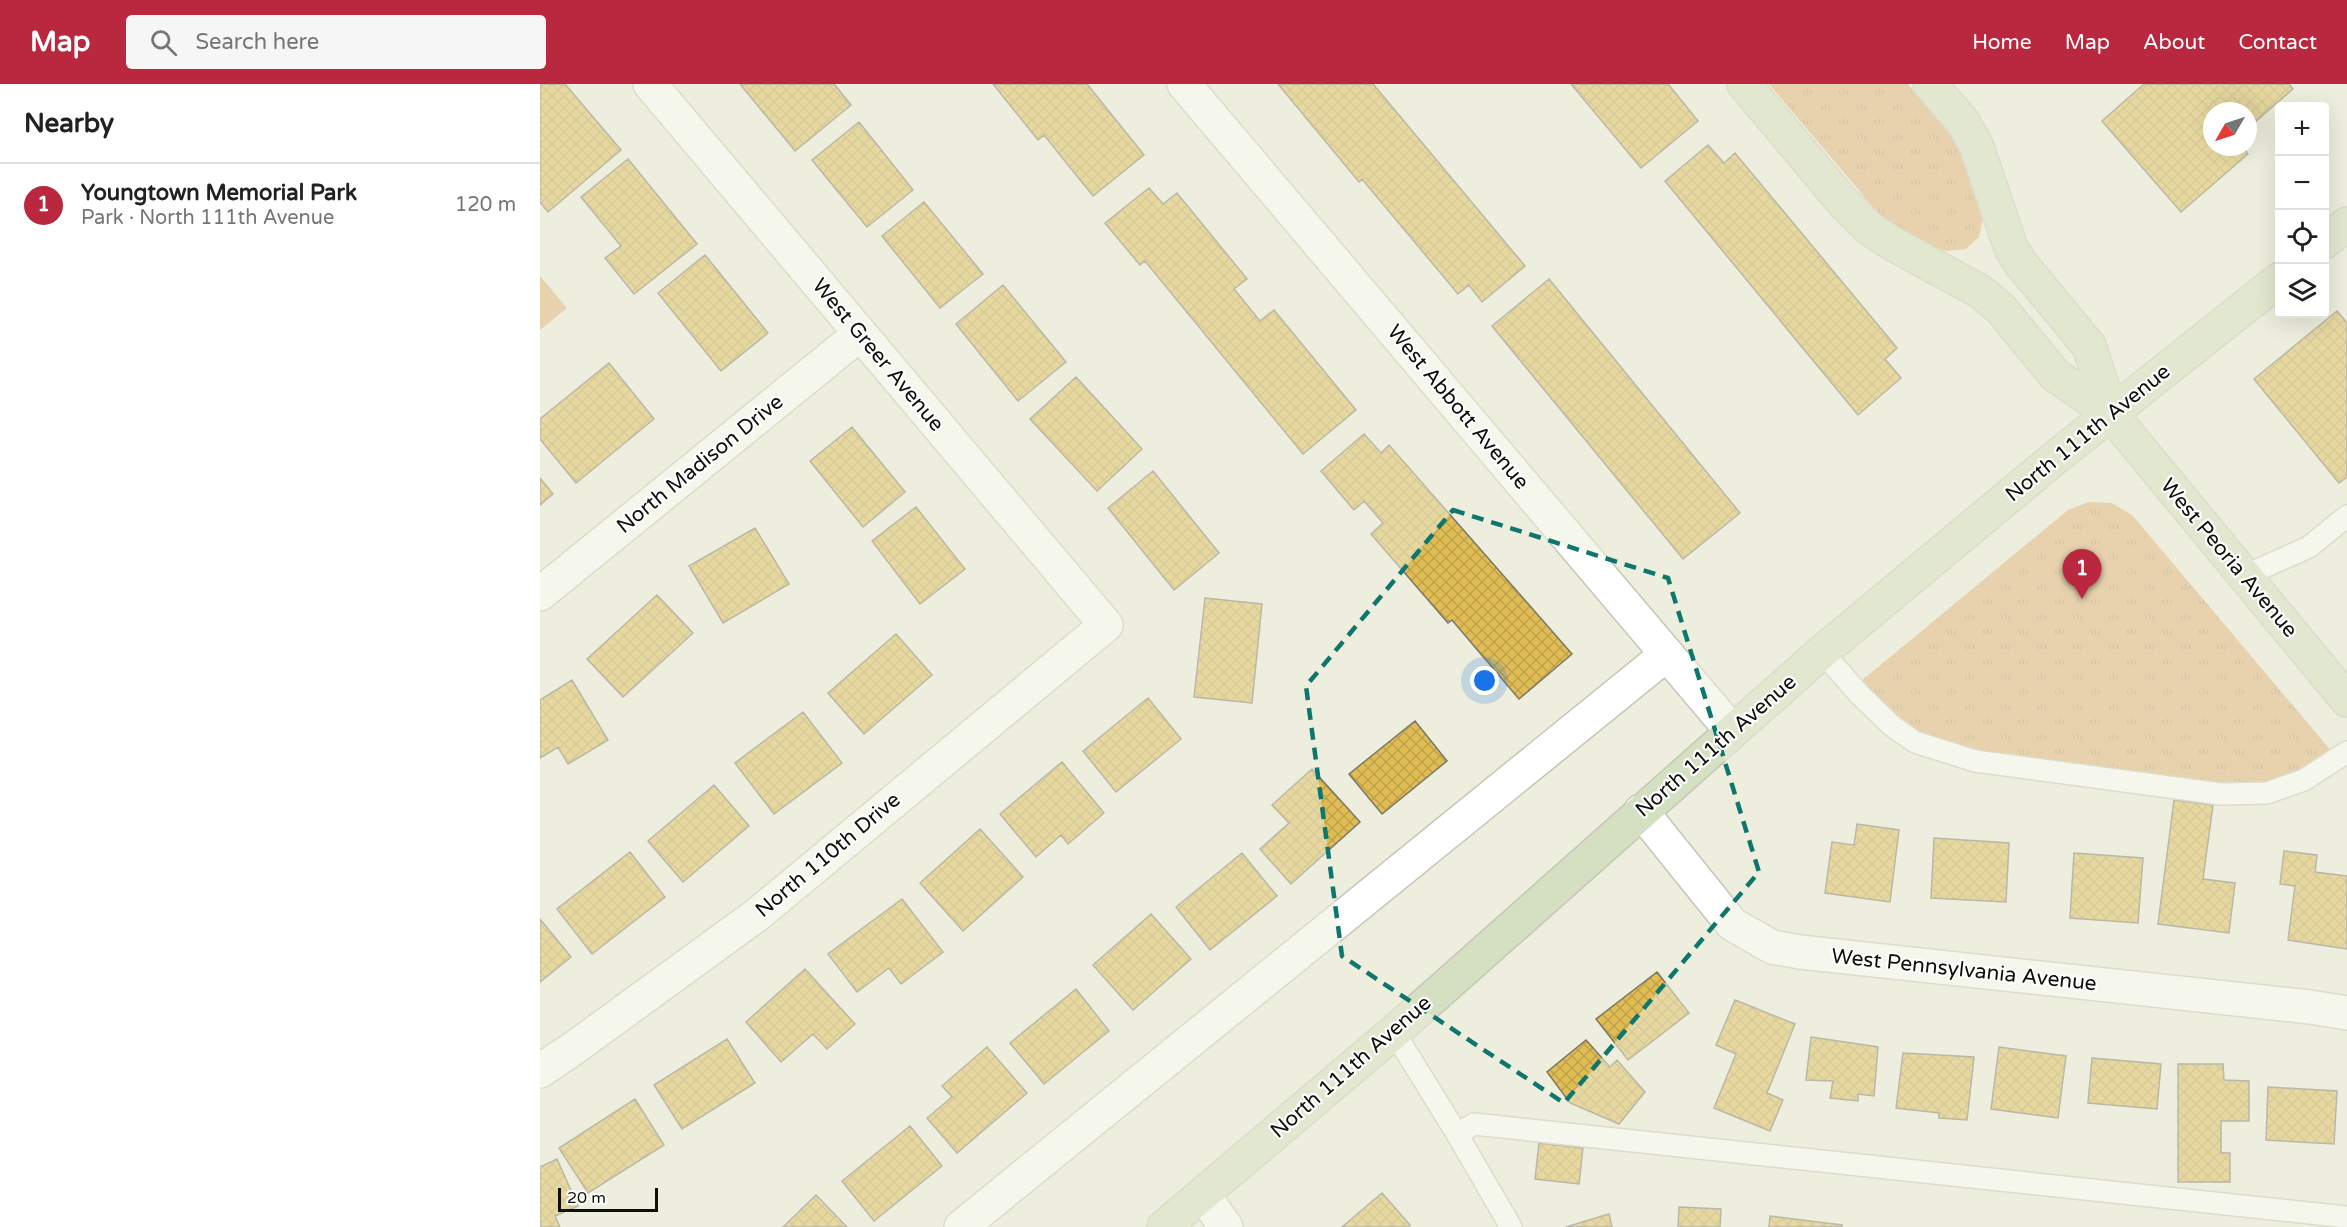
<!DOCTYPE html>
<html lang="en">
<head>
<meta charset="utf-8">
<style>
	body { margin:0; font-family:"Varela Round",sans-serif; background:#f6f6f6; color:#202124 }
	.controls { position:absolute; right:18px; top:18px; display:grid; overflow:hidden; border-radius:6px; box-shadow:0 6px 24px #0002 }
	.controls button { width:54px; height:54px; display:grid; place-items:center; padding:0; border:0; border-bottom:2px solid #e0e0e0; background:#fff; color:#202124; font:30px sans-serif }
	.compass { position:absolute; left:1663px; top:18px; width:54px; height:54px; border-radius:50%; background:#fff; box-shadow:0 6px 24px #0002; rotate:231deg }
	.scale { position:absolute; left:18px; bottom:15px; width:100px; box-sizing:border-box; padding-left:6px; border:3px solid #0f0f0a; border-top:0; font-size:16px; line-height:21px; white-space:nowrap; color:#0f0f0a; -webkit-text-stroke:4px #fff; paint-order:stroke }
	.you { position:absolute; left:945px; top:597px; width:21px; height:21px; margin:-15px; border:4px solid #fff; border-radius:50%; background:#1a73e8; box-shadow:0 0 0 9px #1a73e833 }
	.badge { display:grid; place-items:center; width:39px; height:39px; border-radius:50%; background:#b9283e; color:#fff; font-size:20px; font-weight:700 }
	.pin { position:absolute; translate:-50% -50px; filter:drop-shadow(0 2px 3px #0008) }
	.pin::after { content:''; position:absolute; top:32px; width:21px; height:18px; background:inherit; clip-path:polygon(0 0,100% 0,50% 100%) }
	.list { margin:0; padding:0; list-style:none }
	h2 { display:flex; justify-content:space-between; align-items:center; height:78px; margin:0; padding:0 24px; font-size:26px }
	h2 small { font-size:20px; font-weight:400; color:#757577 }
	.list li { display:grid; grid-template-columns:39px 1fr auto; gap:18px; align-items:center; box-sizing:border-box; height:84px; padding:0 24px; border-top:2px solid #e0e0e0 }
	.list b { display:block; font-size:22px; white-space:nowrap }
	.list p { margin:0; font-size:20px; white-space:nowrap; color:#757577 }
	.list em { font-size:20px; font-style:normal; color:#757577 }
	.icon { flex:none; width:33px; height:33px; fill:none; stroke:currentColor; stroke-width:2; stroke-linecap:round; stroke-linejoin:round }
	.map { position:relative; flex:none; width:1807px; height:1143px; overflow:hidden }
	header { display:flex; align-items:center; gap:36px; box-sizing:border-box; height:84px; padding:0 30px; background:#b9283e; color:#fff }
	header strong { font-size:28px }
	nav { display:flex; gap:33px; margin-inline-start:auto; font-size:21px }
	.search { width:420px; height:54px; background:#f6f6f6; display:flex; align-items:center; gap:15px; box-sizing:border-box; padding:0 21px; border-radius:6px; color:#757577; font-size:22px }
	main { display:flex }
	aside { flex:1; background:#fff }
	.map>svg:first-child { display:block }
</style>
</head>
<body>
<header>
<strong>Map</strong>
<div class="search"><svg class="icon" aria-label="search" viewBox="0 0 24 24"><circle cx="10" cy="10" r="6"/><path d="M15 15l6 6"/></svg>Search here</div>
<nav><a>Home</a><a>Map</a><a>About</a><a>Contact</a></nav>
</header>
<main>
<aside>
<h2>Nearby<small></small></h2>
<ul class="list">
<li><span class="badge">1</span><div><b>Youngtown Memorial Park</b><p>Park · North 111th Avenue</p></div><em>120 m</em></li>
</ul>
</aside>
<div class="map">
<svg width="1807" height="1143" viewBox="0 0 1807 1143">
	<defs>
		<pattern id="park-tufts" width="24" height="20" patternUnits="userSpaceOnUse" patternTransform="scale(1.5)"><rect width="24" height="20" fill="#dfb074"/><path d="M3 7l-1-3M5 7V3M7 7l1-3M15 17l-1-3M17 17v-4M19 17l1-3" fill="none" stroke="#be9663"/></pattern>
		<pattern id="building-cross-hatch" width="8" height="8" patternUnits="userSpaceOnUse" patternTransform="scale(1.5)"><rect width="8" height="8" fill="#e0bd54"/><path d="M0 0l8 8M0 8l8-8" fill="none" stroke="#bfa148"/></pattern>
	</defs>
	<rect width="100%" height="100%" fill="#edeedd"/>
	<path fill="#dfb074" d="M0 192 27 224 0 246Z"/>
	<path fill="url(#park-tufts)" d="M1229 0H1368L1419 61 1443 133 1439 153 1426 165 1406 167 1394 164 1353 141 1338 129Z
		M1549 418 1572 419 1593 432 1793 669 1762 689 1708 704 1437 672 1382 652 1320 598 1528 426Z"/>
	<path fill="url(#building-cross-hatch)" stroke="#7b7667" stroke-width="1.5" d="M0 0H25L81 66 8 128 0 118Z
		M200 0H294L311 21 255 67Z
		M453 0H547L604 71 553 112 504 51 498 56Z
		M738 0H833L985 182 942 218 929 201 918 210 822 95 819 98Z
		M1031 0H1128L1158 37 1101 84Z
		M1604 0H1749L1753 5 1708 44V27H1672V63H1703L1708 70 1641 128 1562 37Z
		M319 38 373 106 327 143 272 76Z
		M1168 61 1184 79 1195 69 1357 264 1345 275 1361 294 1318 331 1125 97Z
		M88 75 157 160 94 210 65 174 81 162 41 113Z
		M609 104 623 120 637 109 707 195 694 205 720 237 734 226 816 326 763 370 605 177 600 181 565 139Z
		M384 118 443 190 400 224 342 152Z
		M165 171 228 249 181 287 118 209Z
		M1009 195 1200 429 1143 475 952 242Z
		M463 201 526 278 478 317 416 240Z
		M1797 227 1807 239V393L1799 399 1714 295Z
		M69 279 114 335 36 399 0 355V335Z
		M536 293 602 365 557 407 490 335Z
		M312 343 365 408 323 443 270 377Z
		M824 350 841 369 849 361 1032 570 979 615 912 536 908 539 831 450 843 439 824 417 814 426 781 387Z
		M613 387 679 469 634 506 568 424Z
		M0 394 13 410 0 421Z
		M376 423 425 485 380 520 332 457Z
		M215 444 249 500 183 539 149 482Z
		M117 511 153 549 83 613 47 575Z
		M665 514 722 520 712 619 654 613Z
		M356 550 392 591 324 650 288 609Z
		M32 596 68 656 28 680 18 663 0 674V616Z
		M608 614 641 655 576 708 543 667Z
		M263 628 302 679 234 730 195 679Z
		M875 637 907 677 842 730 809 690Z
		M522 678 564 729 528 760 521 751 496 773 460 730Z
		M772 685 820 738 751 800 720 765 749 739 732 721Z
		M174 701 209 742 143 798 108 757Z
		M1634 716 1673 721 1663 795 1695 799 1689 849 1618 840Z
		M1317 740 1359 746 1350 818 1285 809 1292 758 1314 761Z
		M440 745 483 793 423 847 380 799Z
		M1394 754 1469 759 1466 818 1391 814Z
		M1744 767 1777 771 1775 788 1807 792V865L1748 856 1755 802 1740 800Z
		M90 768 125 813 52 870 17 825Z
		M702 769 737 812 670 866 636 823Z
		M1534 769 1603 774 1598 839 1530 834Z
		M362 815 403 868 361 900 349 884 317 908 288 870Z
		M611 830 651 875 593 926 553 881Z
		M0 835 31 873 0 898Z
		M265 885 315 940 287 965 273 950 241 978 206 938Z
		M1117 888 1149 929 1088 976 1056 935Z
		M536 905 569 947 504 1000 470 959Z
		M1195 916 1255 940 1227 1009 1243 1016 1230 1047 1174 1024 1196 970 1176 961Z
		M1271 953 1338 963 1334 1012 1318 1010V1017L1290 1014 1293 997 1266 996Z
		M187 955 215 999 142 1045 114 1001Z
		M1046 956 1070 983 1077 976 1105 1008 1079 1040 1030 1019 1007 988Z
		M447 963 487 1009 417 1069 387 1034 412 1013 402 1002Z
		M1459 963 1526 972 1518 1034 1451 1025Z
		M1363 969 1434 973 1427 1036 1399 1034V1029L1356 1024Z
		M1552 974 1621 980 1617 1025 1548 1019Z
		M1638 980H1683L1684 996 1709 997V1037H1681V1069H1690V1098H1638Z
		M1728 1003 1797 1007 1794 1060 1726 1056Z
		M95 1015 124 1061 48 1109 19 1064Z
		M370 1042 402 1082 334 1137 302 1097Z
		M999 1059 1043 1064 1039 1100 995 1095Z
		M17 1075 38 1122 15 1132 20 1143H0V1083Z
		M842 1109 870 1141 868 1143H802Z
		M276 1111 307 1143H243Z
		M1139 1123 1181 1125 1180 1143H1138Z
		M1069 1130 1072 1143H1026Z
		M1230 1132 1302 1141V1143H1229Z"/>
	<g fill="none" stroke-linecap="round" stroke-linejoin="round">
		<defs>
			<path id="lane" d="M1704 492 1769 463 1807 432
				M1282 568 1320 611 1352 642 1375 658 1435 677 1681 710 1727 709 1764 696 1807 668
				M854 948 917 1050 971 1143
				M917 1050 934 1040 1807 1133"/>
			<path id="street" d="M644 0 1192 647
				M0 510 320 250
				M1101 727 1192 840 1232 863 1260 868 1770 923 1807 929
				M0 987 34 964 218 830 566 541 110 0
				M663 1111 686 1143
				M421 1143 1127 570"/>
			<path id="secondary" d="M1204 0 1302 117 1330 145 1353 160 1441 208 1461 225 1515 291 1571 330 1807 616
				M1390 0 1423 38 1436 61 1471 164 1481 180 1549 262 1571 330
				M1784 158 1807 140
				M624 1143 854 948 1282 568 1516 373 1740 195"/>
		</defs>
		<use href="#lane" stroke="#c6c6b6" stroke-width="24"/>
		<use href="#street" stroke="#c6c6b6" stroke-width="36"/>
		<use href="#secondary" stroke="#c6c6b6" stroke-width="36"/>
		<use href="#lane" stroke="#fff" stroke-width="21"/>
		<use href="#street" stroke="#fff" stroke-width="33"/>
		<use href="#secondary" stroke="#d5e0c2" stroke-width="33"/>
	</g>
	<path d="M0 0H1807V1143H0ZM913 426 1128 494 1219 788 1024 1019 802 872 766 602Z" fill="#edeedd" fill-opacity=".55" fill-rule="evenodd"/>
	<path fill="none" stroke="#0f766e" stroke-width="4.5" stroke-dasharray="12 8" stroke-linejoin="round" d="M913 426 1128 494 1219 788 1024 1019 802 872 766 602Z"/>
	<g text-anchor="middle" dominant-baseline="central" stroke-width="4.5" stroke-linejoin="round" paint-order="stroke">
		<g font-size="21" fill="#0f0f0a" stroke="#fff">
			<text transform="translate(338 271) rotate(50)">West Greer Avenue</text>
			<text transform="translate(918 323) rotate(50)">West Abbott Avenue</text>
			<text transform="translate(1548 349) rotate(-39)">North 111th Avenue</text>
			<text transform="translate(160 380) rotate(-39)">North Madison Drive</text>
			<text transform="translate(1689 474) rotate(50)">West Peoria Avenue</text>
			<text transform="translate(1176 662) rotate(-41)">North 111th Avenue</text>
			<text transform="translate(288 771) rotate(-40)">North 110th Drive</text>
			<text transform="translate(1424 886) rotate(6)">West Pennsylvania Avenue</text>
			<text transform="translate(811 983) rotate(-41)">North 111th Avenue</text>
		</g>
	</g>
</svg>
<div class="controls">
<button>+</button>
<button>−</button>
<button><svg class="icon" aria-label="locate" viewBox="0 0 24 24"><circle cx="12" cy="12" r="6"/><path d="M12 2v4M12 18v4M2 12h4M18 12h4"/></svg></button>
<button><svg class="icon" aria-label="layers" viewBox="0 0 24 24"><path d="M12 4l9 5-9 5-9-5zM3 14l9 5 9-5"/></svg></button>
</div>
<svg class="compass" viewBox="-18 -18 36 36"><path d="M0-13l5 13h-10z" fill="#e53935"/><path d="M0 13l5-13h-10z" fill="#757577"/></svg>
<div class="scale">20 m</div>
<div class="you"></div>
<div class="pin badge" style="left:1542px;top:515px">1</div>
</div>
</main>
</body>
</html>
